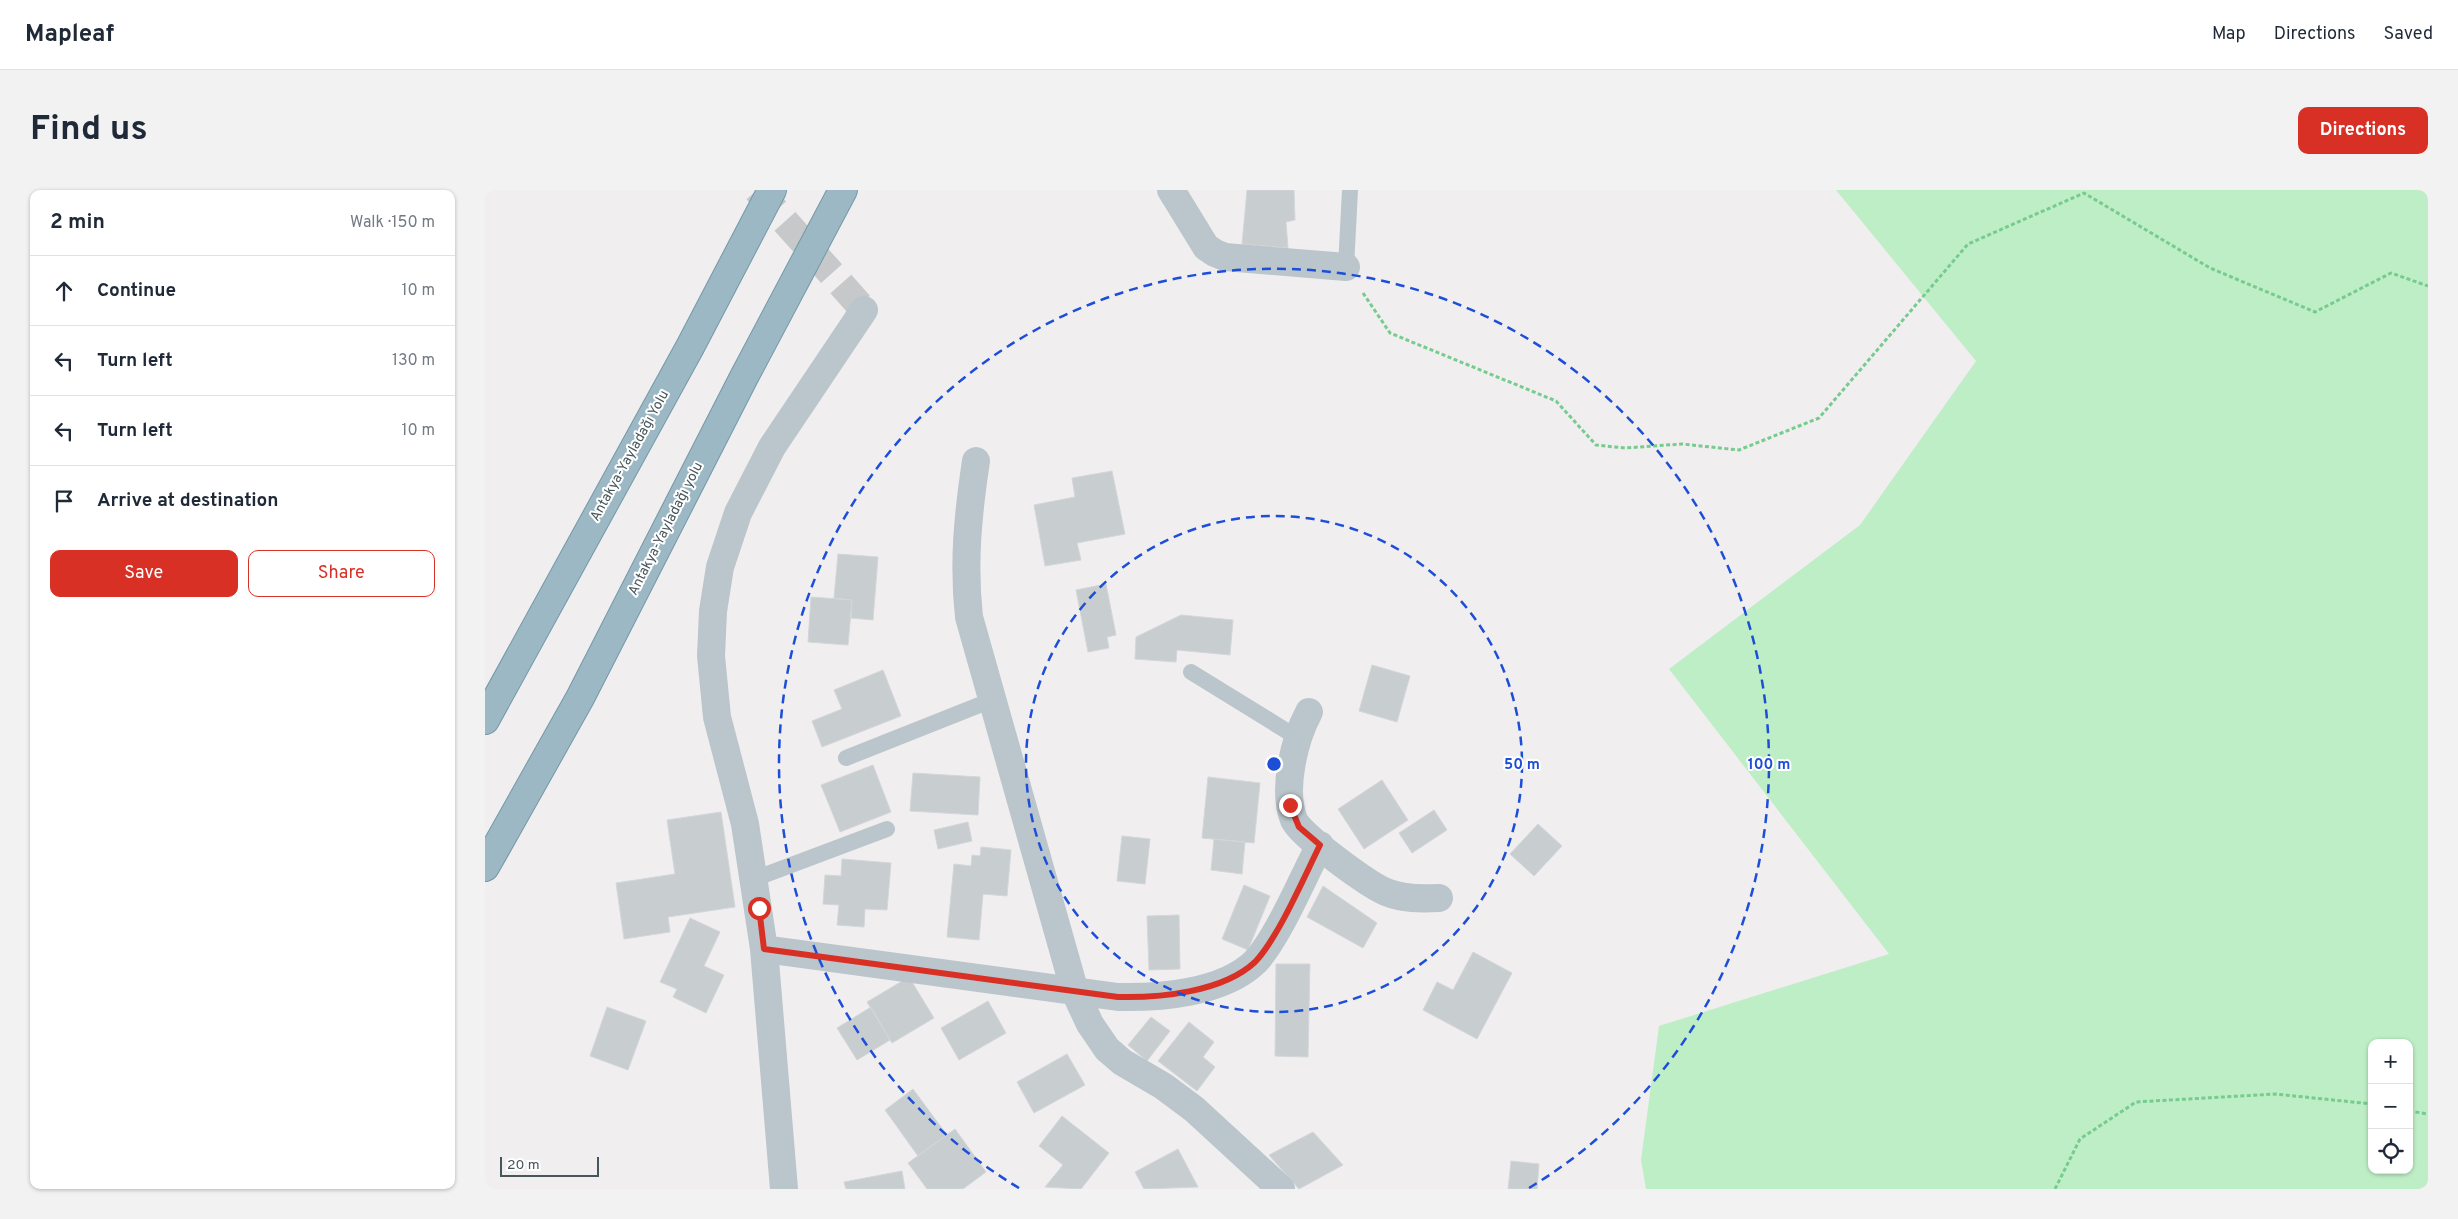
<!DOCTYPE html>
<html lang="en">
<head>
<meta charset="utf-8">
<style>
	body { margin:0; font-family:Overpass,sans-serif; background:#f2f2f3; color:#1f2937 }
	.controls { position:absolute; right:15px; bottom:15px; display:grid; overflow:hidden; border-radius:10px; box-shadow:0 1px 4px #0004 }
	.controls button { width:45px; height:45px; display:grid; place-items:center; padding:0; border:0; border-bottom:1px solid #e0e1e3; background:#fff; color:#1f2937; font:25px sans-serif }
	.scale { position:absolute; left:15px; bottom:12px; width:99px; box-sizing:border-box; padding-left:5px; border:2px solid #47565b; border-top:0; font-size:14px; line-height:18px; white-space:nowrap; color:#47565b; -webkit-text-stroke:4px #fff; paint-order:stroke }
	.stop { position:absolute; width:15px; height:15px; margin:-11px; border:4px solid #d93025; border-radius:50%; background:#fff }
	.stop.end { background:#d93025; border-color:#fff; box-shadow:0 1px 5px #0008 }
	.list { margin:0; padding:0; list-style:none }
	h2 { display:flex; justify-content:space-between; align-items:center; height:65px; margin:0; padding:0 20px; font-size:21px }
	h2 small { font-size:16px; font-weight:400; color:#747a83 }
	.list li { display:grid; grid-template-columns:32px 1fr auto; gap:15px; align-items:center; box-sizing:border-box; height:70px; padding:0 20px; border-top:1px solid #e0e1e3 }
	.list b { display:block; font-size:19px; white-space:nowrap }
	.list em { font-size:16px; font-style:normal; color:#747a83 }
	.actions { display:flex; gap:10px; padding:15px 20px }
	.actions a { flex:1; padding:11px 0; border:1px solid #d93025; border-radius:10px; text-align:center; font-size:18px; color:#d93025 }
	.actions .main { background:#d93025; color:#fff }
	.icon { flex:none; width:28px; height:28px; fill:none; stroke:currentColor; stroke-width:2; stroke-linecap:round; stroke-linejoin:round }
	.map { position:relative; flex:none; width:1943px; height:999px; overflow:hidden; border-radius:10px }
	header { display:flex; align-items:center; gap:30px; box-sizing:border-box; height:70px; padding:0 25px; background:#fff; border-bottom:1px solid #e0e1e3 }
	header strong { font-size:24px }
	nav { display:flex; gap:28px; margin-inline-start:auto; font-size:18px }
	.intro { display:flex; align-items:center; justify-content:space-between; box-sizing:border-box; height:120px; padding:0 30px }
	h1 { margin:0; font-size:35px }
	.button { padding:12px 22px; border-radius:10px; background:#d93025; color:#fff; font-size:18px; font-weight:700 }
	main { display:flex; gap:30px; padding:0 30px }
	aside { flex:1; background:#fff; border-radius:10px; box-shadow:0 1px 4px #0004 }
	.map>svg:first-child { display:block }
</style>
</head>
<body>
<header>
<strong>Mapleaf</strong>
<nav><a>Map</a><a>Directions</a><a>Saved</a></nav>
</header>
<div class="intro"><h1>Find us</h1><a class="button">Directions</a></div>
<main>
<aside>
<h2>2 min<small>Walk · 150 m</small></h2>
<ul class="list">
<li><svg class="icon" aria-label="ahead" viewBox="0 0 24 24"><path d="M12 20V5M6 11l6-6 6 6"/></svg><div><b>Continue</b></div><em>10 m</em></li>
<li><svg class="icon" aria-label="left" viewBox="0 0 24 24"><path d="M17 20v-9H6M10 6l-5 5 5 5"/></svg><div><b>Turn left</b></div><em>130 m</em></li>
<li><svg class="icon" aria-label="left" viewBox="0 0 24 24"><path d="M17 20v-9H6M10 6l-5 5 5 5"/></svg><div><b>Turn left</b></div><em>10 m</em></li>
<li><svg class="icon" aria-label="arrive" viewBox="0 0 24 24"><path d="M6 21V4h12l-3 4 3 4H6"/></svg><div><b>Arrive at destination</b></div></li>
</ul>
<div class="actions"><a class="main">Save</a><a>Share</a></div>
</aside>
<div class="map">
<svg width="1943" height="999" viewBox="0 0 1943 999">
	<rect width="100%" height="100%" fill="#f1eeef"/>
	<path fill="#beeec6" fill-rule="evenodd" d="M1351 0H1943V999H1161L1156 970 1174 836 1404 764 1184 479 1375 335 1491 171ZM1887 853H1924V980H1887Z"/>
	<path fill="#c8cdd0" stroke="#d3d6da" d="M762 0H809L810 30 801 32 803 58 757 54Z
		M627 281 640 344 592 353 596 370 560 376 549 315 590 307 587 288Z
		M353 364 393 367 388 430 366 428 367 410 349 408Z
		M621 394 631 445 622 447 624 458 603 462 591 400Z
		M326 407 367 410 363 455 323 452Z
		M696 425 748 430 745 465 692 460 691 472 650 469 651 447Z
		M887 475 925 486 912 532 874 521Z
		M398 480 416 526 337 557 327 531 357 519 349 500Z
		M388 575 406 622 355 642 336 595Z
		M428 583 495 587 493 625 425 621Z
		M723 587 775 593 769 653 717 648Z
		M897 590 923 630 879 659 853 619Z
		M949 620 962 640 927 663 914 643Z
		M236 622 250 717 183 727 185 742 139 749 131 693 190 684 182 630Z
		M483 632 487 651 453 659 449 640Z
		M1053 634 1077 656 1049 686 1025 664Z
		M637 646 665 649 660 694 632 691Z
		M729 649 760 652 757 684 726 680Z
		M496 657 526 660 522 706 498 704 494 750 462 747 469 674 486 676 487 665 495 666Z
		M357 669 406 673 402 720 380 719 379 737 352 735 354 715 338 714 340 685 356 686Z
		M759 695 785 706 763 760 737 749Z
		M838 696 892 733 878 758 822 727Z
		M694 725 695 779 664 780 662 726Z
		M205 728 235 742 219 776 239 785 221 823 188 807 192 799 175 792Z
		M988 762 1027 783 992 849 938 820 952 792 968 800Z
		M791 774H825L823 867 790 866Z
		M424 787 449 828 407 853 382 812Z
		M503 811 521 843 474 870 456 838Z
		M122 817 161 831 143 880 105 866Z
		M386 817 405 850 372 870 352 838Z
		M666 827 685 841 662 871 643 855Z
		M704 832 729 852 718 867 730 877 712 901 673 871Z
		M582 864 600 895 549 923 532 892Z
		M428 899 462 945 433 966 400 920Z
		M577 926 624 963 596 999 560 997 578 975 554 956Z
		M470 939 501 982 478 999H442L423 973Z
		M828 942 858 975 814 999 784 965Z
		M693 959 713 997 659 999 650 982Z
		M1026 971 1054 974 1052 999H1023Z
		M417 981 420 999H361L359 992Z"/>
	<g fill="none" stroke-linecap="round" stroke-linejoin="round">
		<path stroke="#c6c8ca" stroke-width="28" stroke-dasharray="28 14" stroke-linecap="butt" d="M272 0 379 120"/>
		<defs>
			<path id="trunk" d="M0 530 205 157 287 0
				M0 677 95 508 259 187 358 0"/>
		</defs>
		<use href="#trunk" stroke="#7398a8" stroke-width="30"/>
		<path stroke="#77cb8f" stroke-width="3" stroke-dasharray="4 2.5" stroke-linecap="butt" d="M878 103 905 143 1071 211 1111 255 1140 258 1197 254 1254 260 1334 228 1483 54 1599 3 1725 78 1830 122 1906 83 1943 96
			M1924 921 1943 924
			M1570 999 1595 949 1651 912 1790 904 1887 914"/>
		<path stroke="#bac6cb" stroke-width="16" d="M861 77 865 0
			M706 482 813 548
			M361 568 507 510
			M269 689 402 639"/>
		<path stroke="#bac6cb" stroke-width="28" d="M686 0 721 57 730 63 740 67 861 77
			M491 271C483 324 478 373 484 427L590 802 605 834 622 859 637 872 678 896 709 919 796 999
			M824 522C809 550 797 600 809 630 816 646 884 695 901 702 918 709 936 709 954 708
			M279 759 633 807C675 808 738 803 770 772 793 748 818 687 835 655
			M299 999 279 759 260 634 232 527 226 466 228 421 235 377 253 323 287 257 379 120"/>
		<use href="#trunk" stroke="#9bb8c4" stroke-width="28"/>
	</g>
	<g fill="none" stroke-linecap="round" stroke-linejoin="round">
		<path stroke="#d93025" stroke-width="6" d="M274 718 279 759 633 807C675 808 738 802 770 772 793 748 819 687 835 655L814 637 805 615"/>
	</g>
	<g fill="none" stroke="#1d4ed8" stroke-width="2.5" stroke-dasharray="9 6">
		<circle cx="789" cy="574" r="248"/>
		<path d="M534 998A495 495 0 1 1 1044 998"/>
	</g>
	<g text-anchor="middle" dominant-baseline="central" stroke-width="4" stroke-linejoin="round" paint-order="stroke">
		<g font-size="14" fill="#47565b" stroke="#fff">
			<text transform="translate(145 266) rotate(-61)">Antakya-Yayladağı Yolu</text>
			<text transform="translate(181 339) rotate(-63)">Antakya-Yayladağı yolu</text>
		</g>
	</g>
	<circle cx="789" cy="574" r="8" fill="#1d4ed8" stroke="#fff" stroke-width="2.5"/>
	<g font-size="15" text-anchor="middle" font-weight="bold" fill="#1d4ed8" stroke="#fff" stroke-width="4" stroke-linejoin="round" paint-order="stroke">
		<text x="1037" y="579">50 m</text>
		<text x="1284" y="579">100 m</text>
	</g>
</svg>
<div class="controls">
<button>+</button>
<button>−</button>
<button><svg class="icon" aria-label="locate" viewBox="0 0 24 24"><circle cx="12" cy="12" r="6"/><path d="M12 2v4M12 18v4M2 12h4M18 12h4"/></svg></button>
</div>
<div class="scale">20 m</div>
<div class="stop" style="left:274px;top:718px"></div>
<div class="stop end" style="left:805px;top:615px"></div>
</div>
</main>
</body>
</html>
